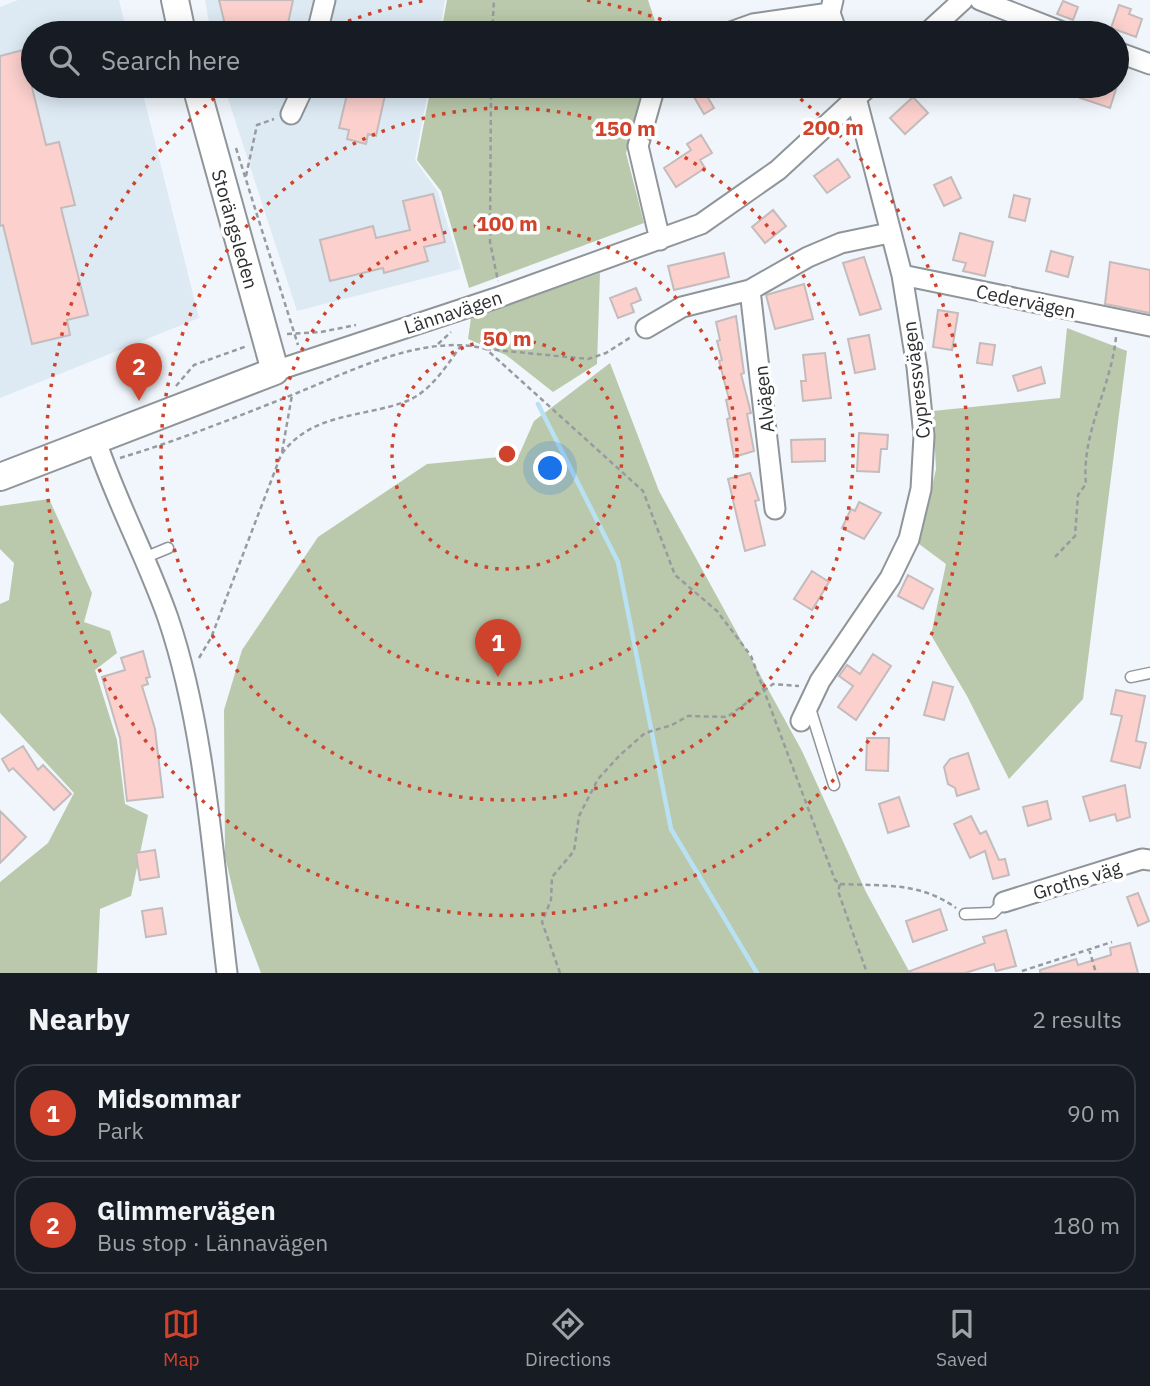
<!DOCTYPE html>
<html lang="en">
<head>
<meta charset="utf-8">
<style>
	body { margin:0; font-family:"IBM Plex Sans",sans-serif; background:#20242c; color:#f1f3f6 }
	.you { position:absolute; left:551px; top:469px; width:24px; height:24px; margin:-18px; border:5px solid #fff; border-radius:50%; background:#1a73e8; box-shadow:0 0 0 10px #1a73e833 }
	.badge { display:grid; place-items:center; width:46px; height:46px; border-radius:50%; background:#cf432c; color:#fff; font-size:23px; font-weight:700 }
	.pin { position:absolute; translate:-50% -58px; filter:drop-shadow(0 2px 4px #0008) }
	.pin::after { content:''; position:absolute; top:37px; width:24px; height:21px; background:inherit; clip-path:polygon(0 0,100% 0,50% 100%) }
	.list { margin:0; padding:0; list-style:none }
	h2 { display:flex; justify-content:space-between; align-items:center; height:91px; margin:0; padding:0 28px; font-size:30px }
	h2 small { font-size:23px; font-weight:400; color:#9ea1a6 }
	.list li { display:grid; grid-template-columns:46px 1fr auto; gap:21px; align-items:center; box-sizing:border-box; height:98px; margin:0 14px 14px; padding:0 14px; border:2px solid #363941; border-radius:21px }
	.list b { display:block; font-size:26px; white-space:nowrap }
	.list p { margin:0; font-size:23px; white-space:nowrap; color:#9ea1a6 }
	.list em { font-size:23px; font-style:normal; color:#9ea1a6 }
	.icon { flex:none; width:38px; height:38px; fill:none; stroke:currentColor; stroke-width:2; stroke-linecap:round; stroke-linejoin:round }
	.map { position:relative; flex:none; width:1150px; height:973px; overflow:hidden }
	.search { position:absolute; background:#171b24; box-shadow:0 4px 18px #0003; left:21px; right:21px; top:21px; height:77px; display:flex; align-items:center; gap:18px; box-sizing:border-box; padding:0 24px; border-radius:38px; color:#9ea1a6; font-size:26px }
	.sheet { height:315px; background:#171b24 }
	nav { display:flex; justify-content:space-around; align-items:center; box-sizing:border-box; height:98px; border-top:2px solid #363941; background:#171b24; font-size:19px; color:#9ea1a6 }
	nav a { display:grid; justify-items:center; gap:4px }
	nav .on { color:#cf432c }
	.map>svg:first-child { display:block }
</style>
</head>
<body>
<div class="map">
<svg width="1150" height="973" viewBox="0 0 1150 973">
	<rect width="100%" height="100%" fill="#f0f6fb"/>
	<path fill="#ddeaf4" d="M18 0H119L127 33H33V86H141L199 318 0 398V7Z
		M205 0H445L439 33H211Z
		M224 86H429L415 160 438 192 461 269 297 311Z"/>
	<path fill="#bac9ac" d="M447 0H648L659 33H441Z
		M431 86H644L626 153 644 223 469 288 441 191 417 160Z
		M600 273 597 364 553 392 506 355 468 339 471 318Z
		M1067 328 1127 351 1083 699 1009 779 967 696 931 635 946 564 919 544 936 469 933 411 1060 398Z
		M610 363 659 491 802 751 866 892 910 973H261L238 912 225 856 224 710 242 650 318 537 427 464 519 455 534 421Z
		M49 499 92 593 84 622 110 631 117 653 95 670 117 740 125 804 148 815 131 896 100 909 97 973H0V882L48 843 74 793 0 713V604L9 600 14 563 0 549V506Z"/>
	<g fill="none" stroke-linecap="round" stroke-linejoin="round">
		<path stroke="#b9e1f4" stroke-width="4.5" d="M538 404 618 562 671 829 757 973"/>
	</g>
	<path fill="#fbd0cd" stroke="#c4bcbc" stroke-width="2" d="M219 0H293L286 33H246L226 29Z
		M1063 1 1078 7 1073 20 1057 14Z
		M1119 5 1131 9 1129 14 1142 19 1136 37 1111 28Z
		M23 50 46 145 59 142 75 205 61 208 88 315 67 320 70 335 32 344 3 225 0 226V56Z
		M349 86H387L376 136 368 134 366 144 347 139 349 130 339 128Z
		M1085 86 1116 89 1110 108 1080 98Z
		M704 91 714 108 704 114 694 97Z
		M913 97 928 113 905 134 890 118Z
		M701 135 712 153 700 160 705 168 676 187 664 168 691 150 687 144Z
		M838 159 850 177 827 193 814 176Z
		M951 177 961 198 944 206 934 185Z
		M433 194 445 242 424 247 428 261 384 273 383 268 330 281 320 240 373 226 376 238 410 230 403 201Z
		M1014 195 1030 199 1025 221 1009 217Z
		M773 210 786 226 765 243 752 227Z
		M960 233 993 242 985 276 963 271 966 263 953 260Z
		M1051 251 1073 257 1068 277 1046 271Z
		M724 253 729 277 674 290 668 266Z
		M864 257 881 309 860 315 843 263Z
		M1110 262 1150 270V313L1105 304Z
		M804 284 813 319 775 329 766 295Z
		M636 288 641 300 631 304 634 312 618 318 610 298Z
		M938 310 958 313 952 350 933 347Z
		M736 316 744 373 741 374 751 413 747 414 754 451 734 457 727 419 730 418 726 400 729 399 719 361 722 360 717 341 720 340 716 322Z
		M869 335 875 369 855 373 848 339Z
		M980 343 995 345 992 365 977 363Z
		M825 353 831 398 803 401 801 381H806L803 355Z
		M1041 367 1045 383 1018 391 1013 376Z
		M859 433 888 435 887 449H881L879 472 857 471Z
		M825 439V461L792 462 791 440Z
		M750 473 759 500 755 501 765 545 745 551 728 479Z
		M859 502 881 513 864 539 842 528 851 509 855 511Z
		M812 571 829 582 812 610 794 599Z
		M908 575 933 589 923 609 898 596Z
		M143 651 150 677 146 678 148 684 142 686 155 729 163 797 127 801 120 738 102 677 125 670 121 658Z
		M873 654 891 666 856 720 838 707 853 686 839 676 847 665 860 674Z
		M933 682 953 687 944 720 924 715Z
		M1116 690 1145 696 1136 741 1146 743 1140 768 1111 761 1122 716 1111 714Z
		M867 738H889L888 771 866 770Z
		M23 746 38 770 43 765 71 794 54 810 13 768 9 771 2 759Z
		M968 753 979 789 957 796 955 788 948 784 944 767 950 759Z
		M1125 785 1130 817 1117 821 1115 814 1090 821 1083 797Z
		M899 797 909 826 888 833 879 804Z
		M1047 801 1051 819 1028 826 1023 807Z
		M0 811 26 837 0 863Z
		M971 816 980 834 986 831 999 860 1005 859 1009 875 993 879 985 851 970 858 954 824Z
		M155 850 159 877 140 880 136 853Z
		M1138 893 1149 921 1138 926 1127 897Z
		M162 908 166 934 146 937 142 911Z
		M940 909 947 930 913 942 906 921Z
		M1006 930 1016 966 996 971 994 964 965 973H905L985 943 983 937Z
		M1130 943 1138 973H1040V970L1076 959 1078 965 1111 955 1110 948Z"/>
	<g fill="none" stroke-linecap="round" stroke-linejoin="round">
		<defs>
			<path id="service" d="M144 558 168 548
				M1131 677 1150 673
				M809 705 834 785
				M965 914 993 913 1004 902"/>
			<path id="minor" d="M833 0 830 13 837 33
				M980 0 1065 33
				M317 33 325 0
				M728 33 753 24 830 13
				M927 33 963 0
				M1117 52 1150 64
				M655 86 638 146 660 240
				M291 114 304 86
				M902 275 1150 326
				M750 290 775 509
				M646 328 682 307 750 290 808 257 841 243 889 233
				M275 371 499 297 701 224 778 170 869 86
				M96 441C116 501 147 558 168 618 205 727 213 859 227 973
				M801 721 820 681 890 578 909 539 921 489 924 436 917 367 902 275 853 86
				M1004 902 1142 859 1150 860"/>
			<path id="secondary" d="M175 0 182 33
				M0 477 275 371 196 86"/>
		</defs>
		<use href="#service" stroke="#8f9599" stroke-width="13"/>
		<use href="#minor" stroke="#8f9599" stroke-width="23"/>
		<use href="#secondary" stroke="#8f9599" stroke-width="30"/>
		<path stroke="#979b9f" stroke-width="2.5" stroke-dasharray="5 3.5" stroke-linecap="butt" d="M492 33 494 0
			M491 86 490 242 498 281
			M236 148 298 345
			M246 176 257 125 274 119
			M287 334 321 332 356 325
			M438 344 451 332
			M486 349 588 359 606 353 631 337
			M176 386 194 365 247 346
			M282 452 292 395
			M120 458C180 440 239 416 297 393 353 370 426 333 486 349L643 491 675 575 717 611 751 656 835 880 840 884 838 891 867 973
			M1055 557 1075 536 1078 495 1086 484C1081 433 1111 388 1116 337
			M199 658 211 638 281 455C311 412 363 418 407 401 432 391 448 363 463 343
			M840 884C882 886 921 882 956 908
			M1089 949 1096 973
			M1022 971 1112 942
			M560 973 542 922 551 900 552 877 574 851 579 816 598 779 620 755 645 733 672 725 688 716 727 717 773 684 799 686"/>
		<use href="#service" stroke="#fff" stroke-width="10"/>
		<use href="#minor" stroke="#fff" stroke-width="19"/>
		<use href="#secondary" stroke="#fff" stroke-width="26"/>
	</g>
	<g fill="none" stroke="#cf432c" stroke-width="3.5" stroke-dasharray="3.5 7">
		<circle cx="507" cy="454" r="115"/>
		<circle cx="507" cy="454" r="230"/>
		<circle cx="507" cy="454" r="346"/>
		<path d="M319 33A461 461 0 0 1 427 0M587 0A461 461 0 0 1 695 33M784 86A461 461 0 1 1 230 86"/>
	</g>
	<g text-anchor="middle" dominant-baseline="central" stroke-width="7" stroke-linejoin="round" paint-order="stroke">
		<g font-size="19" fill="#2d2f31" stroke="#fff">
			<text transform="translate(235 229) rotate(74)">Storängsleden</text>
			<text transform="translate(1026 301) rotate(12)">Cedervägen</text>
			<text transform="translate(453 312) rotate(-18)">Lännavägen</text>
			<text transform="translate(916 380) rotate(-97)">Cypressvägen</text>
			<text transform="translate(764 399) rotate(-96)">Alvägen</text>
			<text transform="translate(1077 880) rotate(-17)">Groths väg</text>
		</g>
	</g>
	<circle cx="507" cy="454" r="10" fill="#cf432c" stroke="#fff" stroke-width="3.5"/>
	<g font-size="21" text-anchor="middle" font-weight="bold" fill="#cf432c" stroke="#fff" stroke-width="7" stroke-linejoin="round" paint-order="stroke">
		<text x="833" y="135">200 m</text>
		<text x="625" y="136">150 m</text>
		<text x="507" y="231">100 m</text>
		<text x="507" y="346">50 m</text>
	</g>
</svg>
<div class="you"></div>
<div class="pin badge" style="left:498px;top:677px">1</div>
<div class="pin badge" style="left:139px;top:401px">2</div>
<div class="search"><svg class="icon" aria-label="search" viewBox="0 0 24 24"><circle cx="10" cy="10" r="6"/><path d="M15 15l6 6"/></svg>Search here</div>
</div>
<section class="sheet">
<h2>Nearby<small>2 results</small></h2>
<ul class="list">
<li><span class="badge">1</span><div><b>Midsommar</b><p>Park</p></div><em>90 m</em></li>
<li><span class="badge">2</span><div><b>Glimmervägen</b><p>Bus stop · Lännavägen</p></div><em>180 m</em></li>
</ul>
</section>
<nav>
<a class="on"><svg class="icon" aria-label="map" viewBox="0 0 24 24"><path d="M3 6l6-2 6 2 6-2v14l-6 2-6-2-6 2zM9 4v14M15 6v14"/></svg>Map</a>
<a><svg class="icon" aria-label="directions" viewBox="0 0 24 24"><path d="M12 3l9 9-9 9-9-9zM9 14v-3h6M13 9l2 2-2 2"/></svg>Directions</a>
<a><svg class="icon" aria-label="saved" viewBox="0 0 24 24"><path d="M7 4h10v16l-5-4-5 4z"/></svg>Saved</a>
</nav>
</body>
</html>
